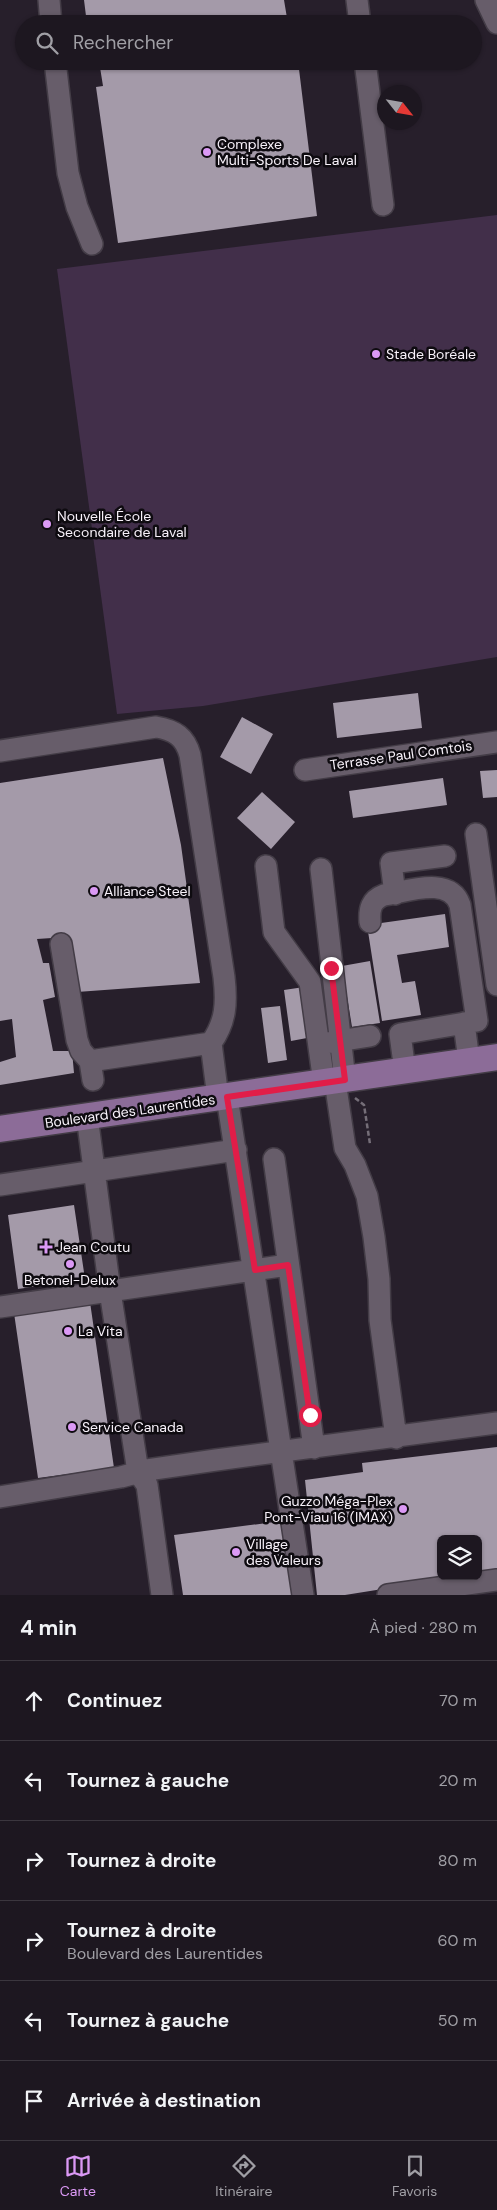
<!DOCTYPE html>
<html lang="fr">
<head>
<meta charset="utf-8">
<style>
	body { margin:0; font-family:"DM Sans",sans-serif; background:#2a242d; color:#f1f3f6 }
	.controls { position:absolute; right:15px; bottom:15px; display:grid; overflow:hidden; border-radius:8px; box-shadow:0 1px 4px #0004 }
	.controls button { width:45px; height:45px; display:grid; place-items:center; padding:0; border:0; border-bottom:1px solid #3b363e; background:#1d1720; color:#f1f3f6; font:25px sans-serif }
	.compass { position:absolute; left:377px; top:85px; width:45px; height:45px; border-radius:50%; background:#1d1720; box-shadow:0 1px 4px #0004; rotate:121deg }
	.stop { position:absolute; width:15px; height:15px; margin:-11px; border:4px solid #e11d48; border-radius:50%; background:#fff }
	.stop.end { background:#e11d48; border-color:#fff; box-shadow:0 1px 5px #0008 }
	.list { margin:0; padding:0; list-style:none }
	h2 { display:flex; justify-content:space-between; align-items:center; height:65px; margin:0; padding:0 20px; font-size:21px }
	h2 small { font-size:16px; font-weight:400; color:#a09fa5 }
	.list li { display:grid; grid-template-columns:32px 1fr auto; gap:15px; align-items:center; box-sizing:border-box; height:80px; padding:0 20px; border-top:1px solid #3b363e }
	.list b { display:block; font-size:19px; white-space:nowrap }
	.list p { margin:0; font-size:16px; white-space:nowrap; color:#a09fa5 }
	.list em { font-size:16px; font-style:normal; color:#a09fa5 }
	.icon { flex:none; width:28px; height:28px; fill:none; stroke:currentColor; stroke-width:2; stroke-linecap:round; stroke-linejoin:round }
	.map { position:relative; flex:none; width:497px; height:1595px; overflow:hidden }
	.search { position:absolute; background:#1d1720; box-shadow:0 1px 4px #0004; left:15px; right:15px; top:15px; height:55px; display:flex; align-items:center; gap:12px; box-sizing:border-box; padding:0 18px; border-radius:28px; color:#a09fa5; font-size:19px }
	.sheet { height:545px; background:#1d1720 }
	nav { display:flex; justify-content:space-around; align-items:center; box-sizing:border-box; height:70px; border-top:1px solid #3b363e; background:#1d1720; font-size:14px; color:#a09fa5 }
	nav a { display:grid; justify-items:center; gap:2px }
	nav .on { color:#db99f5 }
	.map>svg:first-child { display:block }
</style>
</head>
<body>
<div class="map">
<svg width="497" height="1595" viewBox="0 0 497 1595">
	<rect width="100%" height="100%" fill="#271f2b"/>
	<path fill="#422f4a" d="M497 215V657L203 706 117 714 57 269Z"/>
	<path fill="#a49aa9" d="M84 0H284L288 24H87Z
		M99 61H298L317 216 118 243 96 87 103 86Z
		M418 693 422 728 337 738 333 703Z
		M242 717 273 734 251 774 220 757Z
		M163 758 181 845 200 983 77 992 67 937 37 939 43 963H49L55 997 43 1000 53 1051H72L74 1073 0 1085V1062L16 1057 12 1019 0 1021V783Z
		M497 770V797L483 798 480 771Z
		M443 778 447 805 353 818 349 791Z
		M262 792 295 822 271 849 237 818Z
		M445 914 449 947 397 955 402 983 415 981 421 1015 382 1021 367 925Z
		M370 961 380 1023 352 1027 342 966Z
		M304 987 307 1038 291 1041 284 990Z
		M280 1006 287 1060 268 1063 261 1008Z
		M74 1205 85 1279 18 1289 8 1215Z
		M90 1302 114 1468 38 1478 14 1313Z
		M497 1447V1571L478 1574V1539H441V1576L458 1577 345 1595H317L305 1480 363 1472 362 1463Z
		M282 1521 293 1595H183L174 1535Z"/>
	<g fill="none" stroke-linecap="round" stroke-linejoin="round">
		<defs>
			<path id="minor" d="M49 0 51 24
				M357 0 360 24
				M486 0 497 23
				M55 61 68 173 77 207 92 244
				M365 61 383 205
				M0 751 156 727C175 730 185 737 190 755L224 977C227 1003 226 1022 211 1043
				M305 770 497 742
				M476 834 497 985
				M266 866 274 932 310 982 324 1083
				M321 869 345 1080
				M395 894 391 863 445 856
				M370 922C369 909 371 900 384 895 406 892 450 875 460 905L477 1021 400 1034 405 1071
				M61 944 77 1040 81 1051 90 1061
				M464 1023 469 1061
				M326 1043 370 1036
				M93 1080 90 1061 211 1043 218 1098
				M335 1081 345 1148 355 1165 367 1196 374 1237 379 1279 380 1320 396 1438
				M227 1097 303 1595
				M87 1116 110 1291 138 1472 147 1485 162 1595
				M274 1159 314 1448
				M0 1185 236 1150
				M0 1307 288 1265
				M0 1497 121 1477 147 1470 216 1460 497 1423
				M388 1595 497 1580"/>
			<path id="major" d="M0 1129 497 1057"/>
		</defs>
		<use href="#minor" stroke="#433c46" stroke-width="24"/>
		<use href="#major" stroke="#433c46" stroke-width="29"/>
		<path stroke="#756e78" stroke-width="2.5" stroke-dasharray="5 2.5" stroke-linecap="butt" d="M355 1098 364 1105 370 1144"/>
		<use href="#minor" stroke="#675d6a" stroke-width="21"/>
		<use href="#major" stroke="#8c6c98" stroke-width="26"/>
	</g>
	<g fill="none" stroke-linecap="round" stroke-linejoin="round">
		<path stroke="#e11d48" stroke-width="6" d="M310 1415 288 1265 255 1270 227 1097 345 1080 331 968"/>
	</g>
	<g fill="#db99f5" stroke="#0e0b10" stroke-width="2">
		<circle cx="207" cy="152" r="5"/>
		<circle cx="376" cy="354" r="5"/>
		<circle cx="47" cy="524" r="5"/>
		<circle cx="94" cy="891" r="5"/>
		<path d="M43.5 1239.5h5v5h5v5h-5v5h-5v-5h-5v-5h5z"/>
		<circle cx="70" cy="1264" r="5"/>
		<circle cx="68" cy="1331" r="5"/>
		<circle cx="72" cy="1427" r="5"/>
		<circle cx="403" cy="1509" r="5"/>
		<circle cx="236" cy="1552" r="5"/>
	</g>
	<g text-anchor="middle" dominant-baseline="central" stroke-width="5" stroke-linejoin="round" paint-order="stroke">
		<g font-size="14" fill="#f8f2fa" stroke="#0e0b10" text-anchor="start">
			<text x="217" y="144">Complexe<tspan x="217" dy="16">Multi-Sports De Laval</tspan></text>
			<text x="386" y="354">Stade Boréale</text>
			<text x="57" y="516">Nouvelle École<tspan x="57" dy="16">Secondaire de Laval</tspan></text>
			<text x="104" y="891">Alliance Steel</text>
			<text x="56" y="1247">Jean Coutu</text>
			<text x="70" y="1280" text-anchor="middle">Betonel-Delux</text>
			<text x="78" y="1331">La Vita</text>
			<text x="82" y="1427">Service Canada</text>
			<text x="393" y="1501" text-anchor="end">Guzzo Méga-Plex<tspan x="393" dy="16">Pont-Viau 16 (IMAX)</tspan></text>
			<text x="246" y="1544">Village<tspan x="246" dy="16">des Valeurs</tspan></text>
		</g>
		<g font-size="14" fill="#f8f2fa" stroke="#0e0b10">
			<text transform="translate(401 755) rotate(-8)">Terrasse Paul Comtois</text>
			<text transform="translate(130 1111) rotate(-8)">Boulevard des Laurentides</text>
		</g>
	</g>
</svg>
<div class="controls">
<button><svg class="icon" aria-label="layers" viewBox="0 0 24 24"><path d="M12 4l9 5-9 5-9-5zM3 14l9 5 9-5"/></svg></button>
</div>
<svg class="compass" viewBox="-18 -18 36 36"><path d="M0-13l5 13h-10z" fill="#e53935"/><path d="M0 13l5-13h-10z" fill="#a09fa5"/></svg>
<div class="stop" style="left:310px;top:1415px"></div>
<div class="stop end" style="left:331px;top:968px"></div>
<div class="search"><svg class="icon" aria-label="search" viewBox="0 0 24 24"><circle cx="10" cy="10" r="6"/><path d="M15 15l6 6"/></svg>Rechercher</div>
</div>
<section class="sheet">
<h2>4 min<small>À pied · 280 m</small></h2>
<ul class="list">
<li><svg class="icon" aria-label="ahead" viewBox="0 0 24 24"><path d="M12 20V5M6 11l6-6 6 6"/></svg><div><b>Continuez</b></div><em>70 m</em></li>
<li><svg class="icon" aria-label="left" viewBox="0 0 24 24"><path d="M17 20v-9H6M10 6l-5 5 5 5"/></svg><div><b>Tournez à gauche</b></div><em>20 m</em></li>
<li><svg class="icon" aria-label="right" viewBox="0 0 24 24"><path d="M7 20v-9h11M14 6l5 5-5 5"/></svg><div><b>Tournez à droite</b></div><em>80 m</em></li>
<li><svg class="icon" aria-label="right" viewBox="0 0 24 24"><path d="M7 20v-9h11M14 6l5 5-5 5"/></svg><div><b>Tournez à droite</b><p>Boulevard des Laurentides</p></div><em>60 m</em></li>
<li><svg class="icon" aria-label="left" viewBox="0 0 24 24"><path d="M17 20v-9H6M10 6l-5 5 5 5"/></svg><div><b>Tournez à gauche</b></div><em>50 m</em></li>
<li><svg class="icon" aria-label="arrive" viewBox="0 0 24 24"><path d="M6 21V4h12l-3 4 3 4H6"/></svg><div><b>Arrivée à destination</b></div></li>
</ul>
</section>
<nav>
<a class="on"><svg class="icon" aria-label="map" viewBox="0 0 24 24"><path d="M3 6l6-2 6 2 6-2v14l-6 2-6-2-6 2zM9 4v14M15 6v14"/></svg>Carte</a>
<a><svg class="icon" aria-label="directions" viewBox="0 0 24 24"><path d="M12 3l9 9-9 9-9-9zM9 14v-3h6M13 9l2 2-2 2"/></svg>Itinéraire</a>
<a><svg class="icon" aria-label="saved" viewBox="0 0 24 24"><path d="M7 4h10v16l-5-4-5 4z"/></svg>Favoris</a>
</nav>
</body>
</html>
